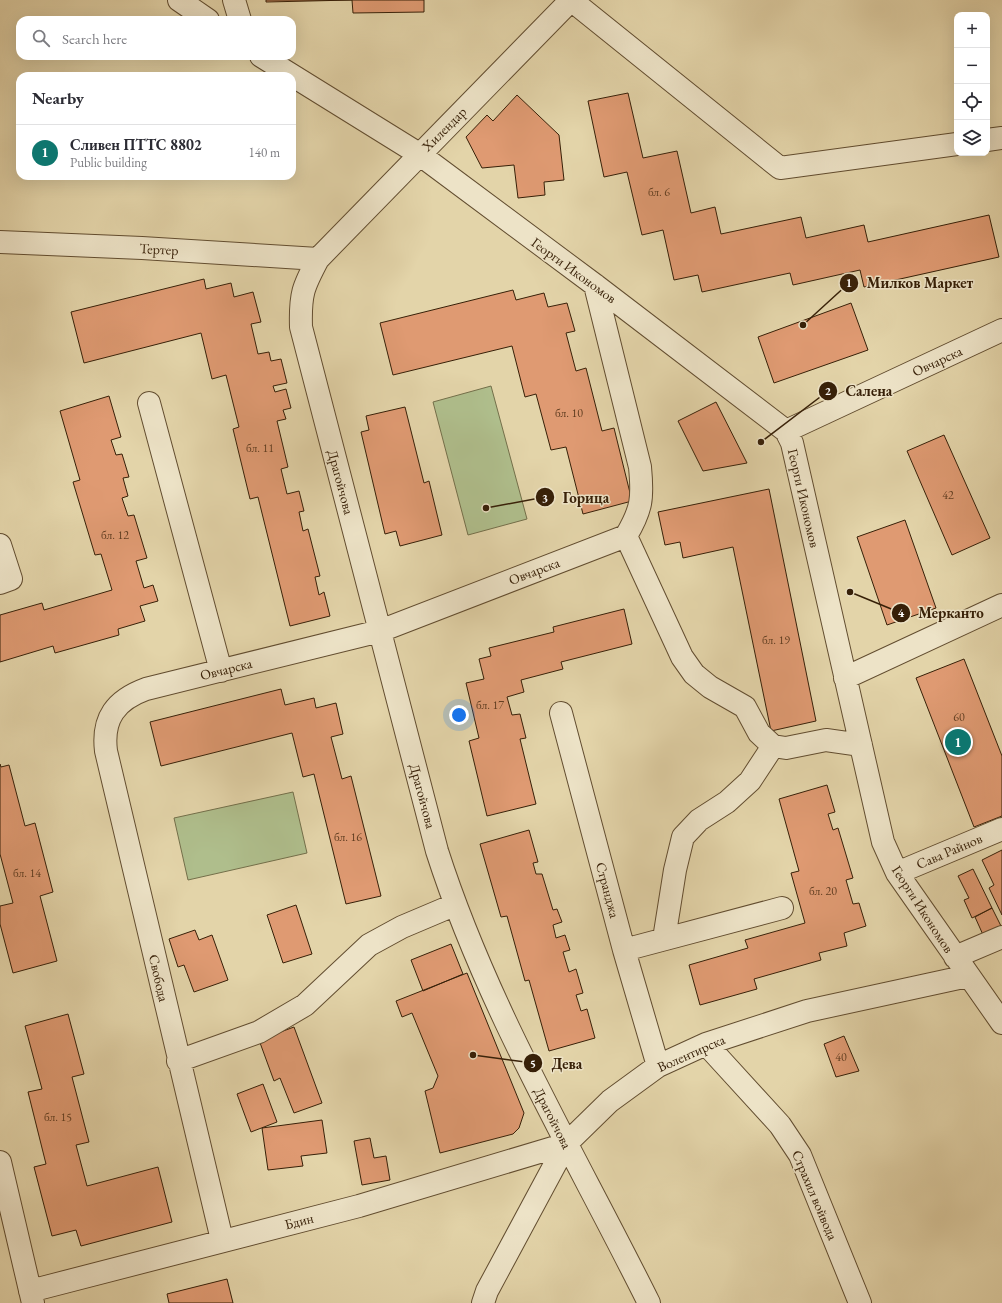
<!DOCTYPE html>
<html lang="en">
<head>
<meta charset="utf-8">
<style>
	body { margin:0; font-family:"EB Garamond",serif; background:#f2f2f3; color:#2b2b33 }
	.controls { position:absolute; right:12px; top:12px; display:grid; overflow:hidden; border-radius:8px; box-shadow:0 4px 16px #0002 }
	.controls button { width:36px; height:36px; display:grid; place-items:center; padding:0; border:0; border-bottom:1px solid #e1e1e2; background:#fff; color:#2b2b33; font:20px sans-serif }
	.you { position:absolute; left:459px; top:715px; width:14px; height:14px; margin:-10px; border:3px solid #fff; border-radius:50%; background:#1a73e8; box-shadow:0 0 0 6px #1a73e833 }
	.badge { display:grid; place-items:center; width:26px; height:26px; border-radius:50%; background:#0f766e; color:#fff; font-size:13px; font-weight:700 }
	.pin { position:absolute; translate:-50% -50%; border:2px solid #fff; box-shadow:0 1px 4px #0006 }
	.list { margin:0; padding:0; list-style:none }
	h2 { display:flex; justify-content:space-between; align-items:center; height:52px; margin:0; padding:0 16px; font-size:17px }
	h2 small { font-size:13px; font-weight:400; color:#7c7c81 }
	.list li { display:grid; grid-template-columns:26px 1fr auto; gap:12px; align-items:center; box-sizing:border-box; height:56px; padding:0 16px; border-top:1px solid #e1e1e2 }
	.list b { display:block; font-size:15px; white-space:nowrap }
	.list p { margin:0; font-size:13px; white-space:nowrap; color:#7c7c81 }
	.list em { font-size:13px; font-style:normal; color:#7c7c81 }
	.icon { flex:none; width:22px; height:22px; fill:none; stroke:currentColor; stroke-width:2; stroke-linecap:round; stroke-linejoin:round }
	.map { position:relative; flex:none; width:1002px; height:1303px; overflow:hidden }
	.search { position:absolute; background:#fff; box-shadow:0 4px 16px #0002; left:16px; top:16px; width:280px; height:44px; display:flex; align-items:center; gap:10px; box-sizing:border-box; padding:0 14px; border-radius:12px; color:#7c7c81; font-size:15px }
	.panel { position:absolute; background:#fff; box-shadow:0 4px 16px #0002; left:16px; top:72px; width:280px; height:108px; border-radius:12px }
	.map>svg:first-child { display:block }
</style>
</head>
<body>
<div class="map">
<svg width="1002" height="1303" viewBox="0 0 1002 1303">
	<rect width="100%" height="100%" fill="#e3d4a9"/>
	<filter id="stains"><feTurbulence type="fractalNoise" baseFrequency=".005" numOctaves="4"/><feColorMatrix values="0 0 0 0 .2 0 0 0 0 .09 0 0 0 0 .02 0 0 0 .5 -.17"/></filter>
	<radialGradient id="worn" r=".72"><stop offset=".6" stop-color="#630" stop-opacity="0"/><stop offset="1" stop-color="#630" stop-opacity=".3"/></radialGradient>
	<path fill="#afbe8c" stroke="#736f4a" d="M491 386 527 519 468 535 433 402Z
		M293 792 307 853 188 880 174 818Z"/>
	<path fill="#df9a72" stroke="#372008" d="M266 0H424V12L353 13 352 0 266 2Z
		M628 93 643 158 677 151 691 213 715 207 721 234 801 217 806 238 864 225 868 242 989 215 999 257 864 287 860 270 793 285 790 273 702 292 698 275 674 280 663 230 642 235 627 172 604 177 588 101Z
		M517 95 559 135 564 180 544 182 545 195 518 198 514 165 482 168 466 137 487 115 493 121Z
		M204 279 206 289 231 283 234 297 253 292 261 322 251 324 258 354 269 352 271 361 281 359 287 383 273 386 275 392 286 389 291 408 283 410 286 419 277 421 288 467 281 469 287 494 299 491 304 511 299 512 303 531 308 529 320 576 315 577 319 595 324 592 330 616 290 626 258 497 250 499 233 429 239 427 226 375 212 379 201 333 84 363 71 312Z
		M513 290 516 300 544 293 548 307 567 303 575 331 566 333 576 371 586 368 602 431 614 428 632 501 583 514 566 447 551 450 536 394 525 397 512 346 393 375 380 323Z
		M851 303 868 350 774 383 758 337Z
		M109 396 121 437 111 440 116 455 122 454 129 477 123 478 128 496 122 498 128 516 134 515 147 558 136 561 144 588 153 585 158 601 140 606 145 621 118 629 119 635 55 653 53 646 0 662V615L42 603 44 610 112 590 101 554 95 555 73 482 80 480 60 411Z
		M716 402 747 463 703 471 678 421Z
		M405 407 424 483 429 481 442 535 400 546 396 531 385 534 361 432 369 430 366 416Z
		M944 435 990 538 952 555 907 451Z
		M769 489 816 721 771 731 733 547 683 558 680 542 665 545 658 512Z
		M905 520 936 608 887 625 857 537Z
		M624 609 632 644 561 662 563 669 521 680 524 692 507 697 512 715 520 714 526 738 520 739 536 804 487 816 469 741 479 738 466 683 484 679 479 659 491 656 489 648 554 632 553 627Z
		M964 659 1002 756V816L974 827 916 678Z
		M281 689 285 705 314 698 316 708 336 703 343 734 331 737 342 779 351 776 381 896 346 904 314 774 303 777 292 733 161 766 150 722Z
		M0 764 1 767 9 765 25 826 35 823 53 892 40 896 57 961 13 973 0 924V906L13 903 0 854Z
		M827 785 835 812 828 814 833 830 838 828 853 878 846 880 853 904 859 903 866 926 844 933 847 946 819 953 821 960 754 979 757 989 700 1005 689 965 748 948 745 940 805 923 791 873 799 871 779 799Z
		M529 830 538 862 533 863 536 874H542L553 910 557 909 562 922 553 925 556 938 565 935 570 950 563 952 569 972 576 969 583 993 576 995 581 1011 587 1009 595 1038 549 1051 529 980 525 981 507 916 501 917 480 844Z
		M1002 850V915L989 888 994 885 982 860Z
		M973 869 992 908 972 918 964 900 969 898 958 876Z
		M296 905 312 954 283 963 267 915Z
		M992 908 1002 928 984 937 975 917Z
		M195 930 199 940 212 935 228 980 194 992 184 965 178 967 169 939Z
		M451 944 463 974 423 991 411 960Z
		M467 973 524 1113 519 1128 513 1134 440 1153 425 1091 433 1088 438 1076 412 1013 402 1017 396 1001Z
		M68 1014 84 1074 72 1077 89 1142 76 1145 87 1186 158 1167 172 1222 81 1246 76 1230 52 1236 34 1167 46 1164 28 1092 42 1089 25 1026Z
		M294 1027 322 1103 294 1113 280 1078 274 1081 259 1040Z
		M844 1036 859 1071 836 1077 824 1044Z
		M263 1084 277 1122 251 1132 237 1094Z
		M322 1120 327 1153 301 1156 303 1166 268 1170 262 1128Z
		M370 1138 374 1158 386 1156 390 1180 362 1185 354 1141Z
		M227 1279 233 1303H169L167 1294Z"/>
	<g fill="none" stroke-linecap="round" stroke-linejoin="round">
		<defs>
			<path id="minor" d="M179 0 208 20
				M234 0 240 20
				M571 0 318 259C303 287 300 294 301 327L437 851C488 1010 575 1154 649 1303
				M571 0 780 168 957 144
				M261 56 419 154 595 285 786 431 792 443 883 842 897 873 1002 1023
				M987 140 1002 138
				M0 242 142 248 318 259
				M595 285 640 467C643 498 642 509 626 536
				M149 403 221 671
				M786 431 1002 330
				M626 536 682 657 694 674 710 687 745 707 759 733 773 746 786 748 826 740 861 745
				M0 545 11 579 0 583
				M845 678 1002 605
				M561 713 624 950 658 1066
				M897 873 1002 829
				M664 939 675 870 683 837 699 820 727 802 750 781 773 746
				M624 950 782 908
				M955 957 1002 937
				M706 1044 780 1125 800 1155 860 1303
				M178 1061 259 1032 305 1005 369 945 402 927 454 905
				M0 1162 33 1303
				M222 1240 106 751C102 718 116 700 146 689L380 631 626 536
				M30 1291 359 1206 566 1144
				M483 1303 487 1291 566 1144 610 1101 658 1066 706 1044 807 1011 968 976"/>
		</defs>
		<use href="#minor" stroke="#624d30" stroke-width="24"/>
		<use href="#minor" stroke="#ede3c7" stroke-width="22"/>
	</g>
	<g text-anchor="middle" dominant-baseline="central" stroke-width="3" stroke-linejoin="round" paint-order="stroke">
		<g font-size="12" fill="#613e22">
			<text x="659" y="192">бл. 6</text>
			<text x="569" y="413">бл. 10</text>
			<text x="260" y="448">бл. 11</text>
			<text x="948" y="495">42</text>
			<text x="115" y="535">бл. 12</text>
			<text x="776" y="640">бл. 19</text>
			<text x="490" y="705">бл. 17</text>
			<text x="959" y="717">60</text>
			<text x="348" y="837">бл. 16</text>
			<text x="27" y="873">бл. 14</text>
			<text x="823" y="891">бл. 20</text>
			<text x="841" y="1057">40</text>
			<text x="58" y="1117">бл. 15</text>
		</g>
		<g font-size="14" fill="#372008" stroke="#ede3c7">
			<text transform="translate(444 129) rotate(-45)">Хилендар</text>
			<text transform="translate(159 249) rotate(3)">Тертер</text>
			<text transform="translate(574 270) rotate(36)">Георги Икономов</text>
			<text transform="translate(937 361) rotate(-25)">Овчарска</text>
			<text transform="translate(341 482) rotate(75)">Драгойчова</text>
			<text transform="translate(804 498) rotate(77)">Георги Икономов</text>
			<text transform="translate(534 571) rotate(-21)">Овчарска</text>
			<text transform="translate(226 669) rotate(-14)">Овчарска</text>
			<text transform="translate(423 796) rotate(75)">Драгойчова</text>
			<text transform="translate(949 851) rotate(-23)">Сава Райнов</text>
			<text transform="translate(608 890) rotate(75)">Странджа</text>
			<text transform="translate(923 909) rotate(57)">Георги Икономов</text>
			<text transform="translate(159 978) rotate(77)">Свобода</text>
			<text transform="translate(691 1053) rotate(-24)">Волентирска</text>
			<text transform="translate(553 1118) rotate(63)">Драгойчова</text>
			<text transform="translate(815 1195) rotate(67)">Страхил войвода</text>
			<text transform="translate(299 1221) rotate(-14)">Бдин</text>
		</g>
	</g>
	<path fill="none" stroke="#372008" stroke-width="1.5" d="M803 325L849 283M761 442L828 391M486 508L545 497M850 592L901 613M473 1055L533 1063"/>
	<g fill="#372008" stroke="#ede3c7" stroke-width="1.5">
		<circle cx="803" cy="325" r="4"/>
		<circle cx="761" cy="442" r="4"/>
		<circle cx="486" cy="508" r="4"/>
		<circle cx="850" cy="592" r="4"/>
		<circle cx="473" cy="1055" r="4"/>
		<circle cx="849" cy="283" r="10"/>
		<circle cx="828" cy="391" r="10"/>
		<circle cx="545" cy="497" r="10"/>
		<circle cx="901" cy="613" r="10"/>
		<circle cx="533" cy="1063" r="10"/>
	</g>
	<g font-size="12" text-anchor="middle" font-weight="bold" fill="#fff">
		<text x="849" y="287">1</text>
		<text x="828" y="395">2</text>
		<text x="545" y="502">3</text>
		<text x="901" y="617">4</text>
		<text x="533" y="1068">5</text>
	</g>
	<g font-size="15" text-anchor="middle" font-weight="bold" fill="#372008" stroke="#ede3c7" stroke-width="3" stroke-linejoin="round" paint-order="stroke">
		<text x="920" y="288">Милков Маркет</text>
		<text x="869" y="396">Салена</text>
		<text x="586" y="503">Горица</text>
		<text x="951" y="618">Мерканто</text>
		<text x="567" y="1069">Дева</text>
	</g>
	<rect width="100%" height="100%" filter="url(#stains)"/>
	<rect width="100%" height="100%" fill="url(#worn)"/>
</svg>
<div class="controls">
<button>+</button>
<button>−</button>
<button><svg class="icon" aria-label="locate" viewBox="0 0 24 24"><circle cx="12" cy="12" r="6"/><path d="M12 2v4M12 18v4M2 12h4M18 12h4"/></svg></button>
<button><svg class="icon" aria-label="layers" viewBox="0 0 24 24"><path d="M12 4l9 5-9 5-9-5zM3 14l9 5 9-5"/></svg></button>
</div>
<div class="you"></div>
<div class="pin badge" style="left:958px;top:742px">1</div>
<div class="search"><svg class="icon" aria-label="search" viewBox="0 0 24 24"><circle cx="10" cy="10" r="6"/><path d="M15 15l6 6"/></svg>Search here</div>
<section class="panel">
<h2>Nearby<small></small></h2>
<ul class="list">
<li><span class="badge">1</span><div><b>Сливен ПТТС 8802</b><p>Public building</p></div><em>140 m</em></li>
</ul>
</section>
</div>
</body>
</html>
